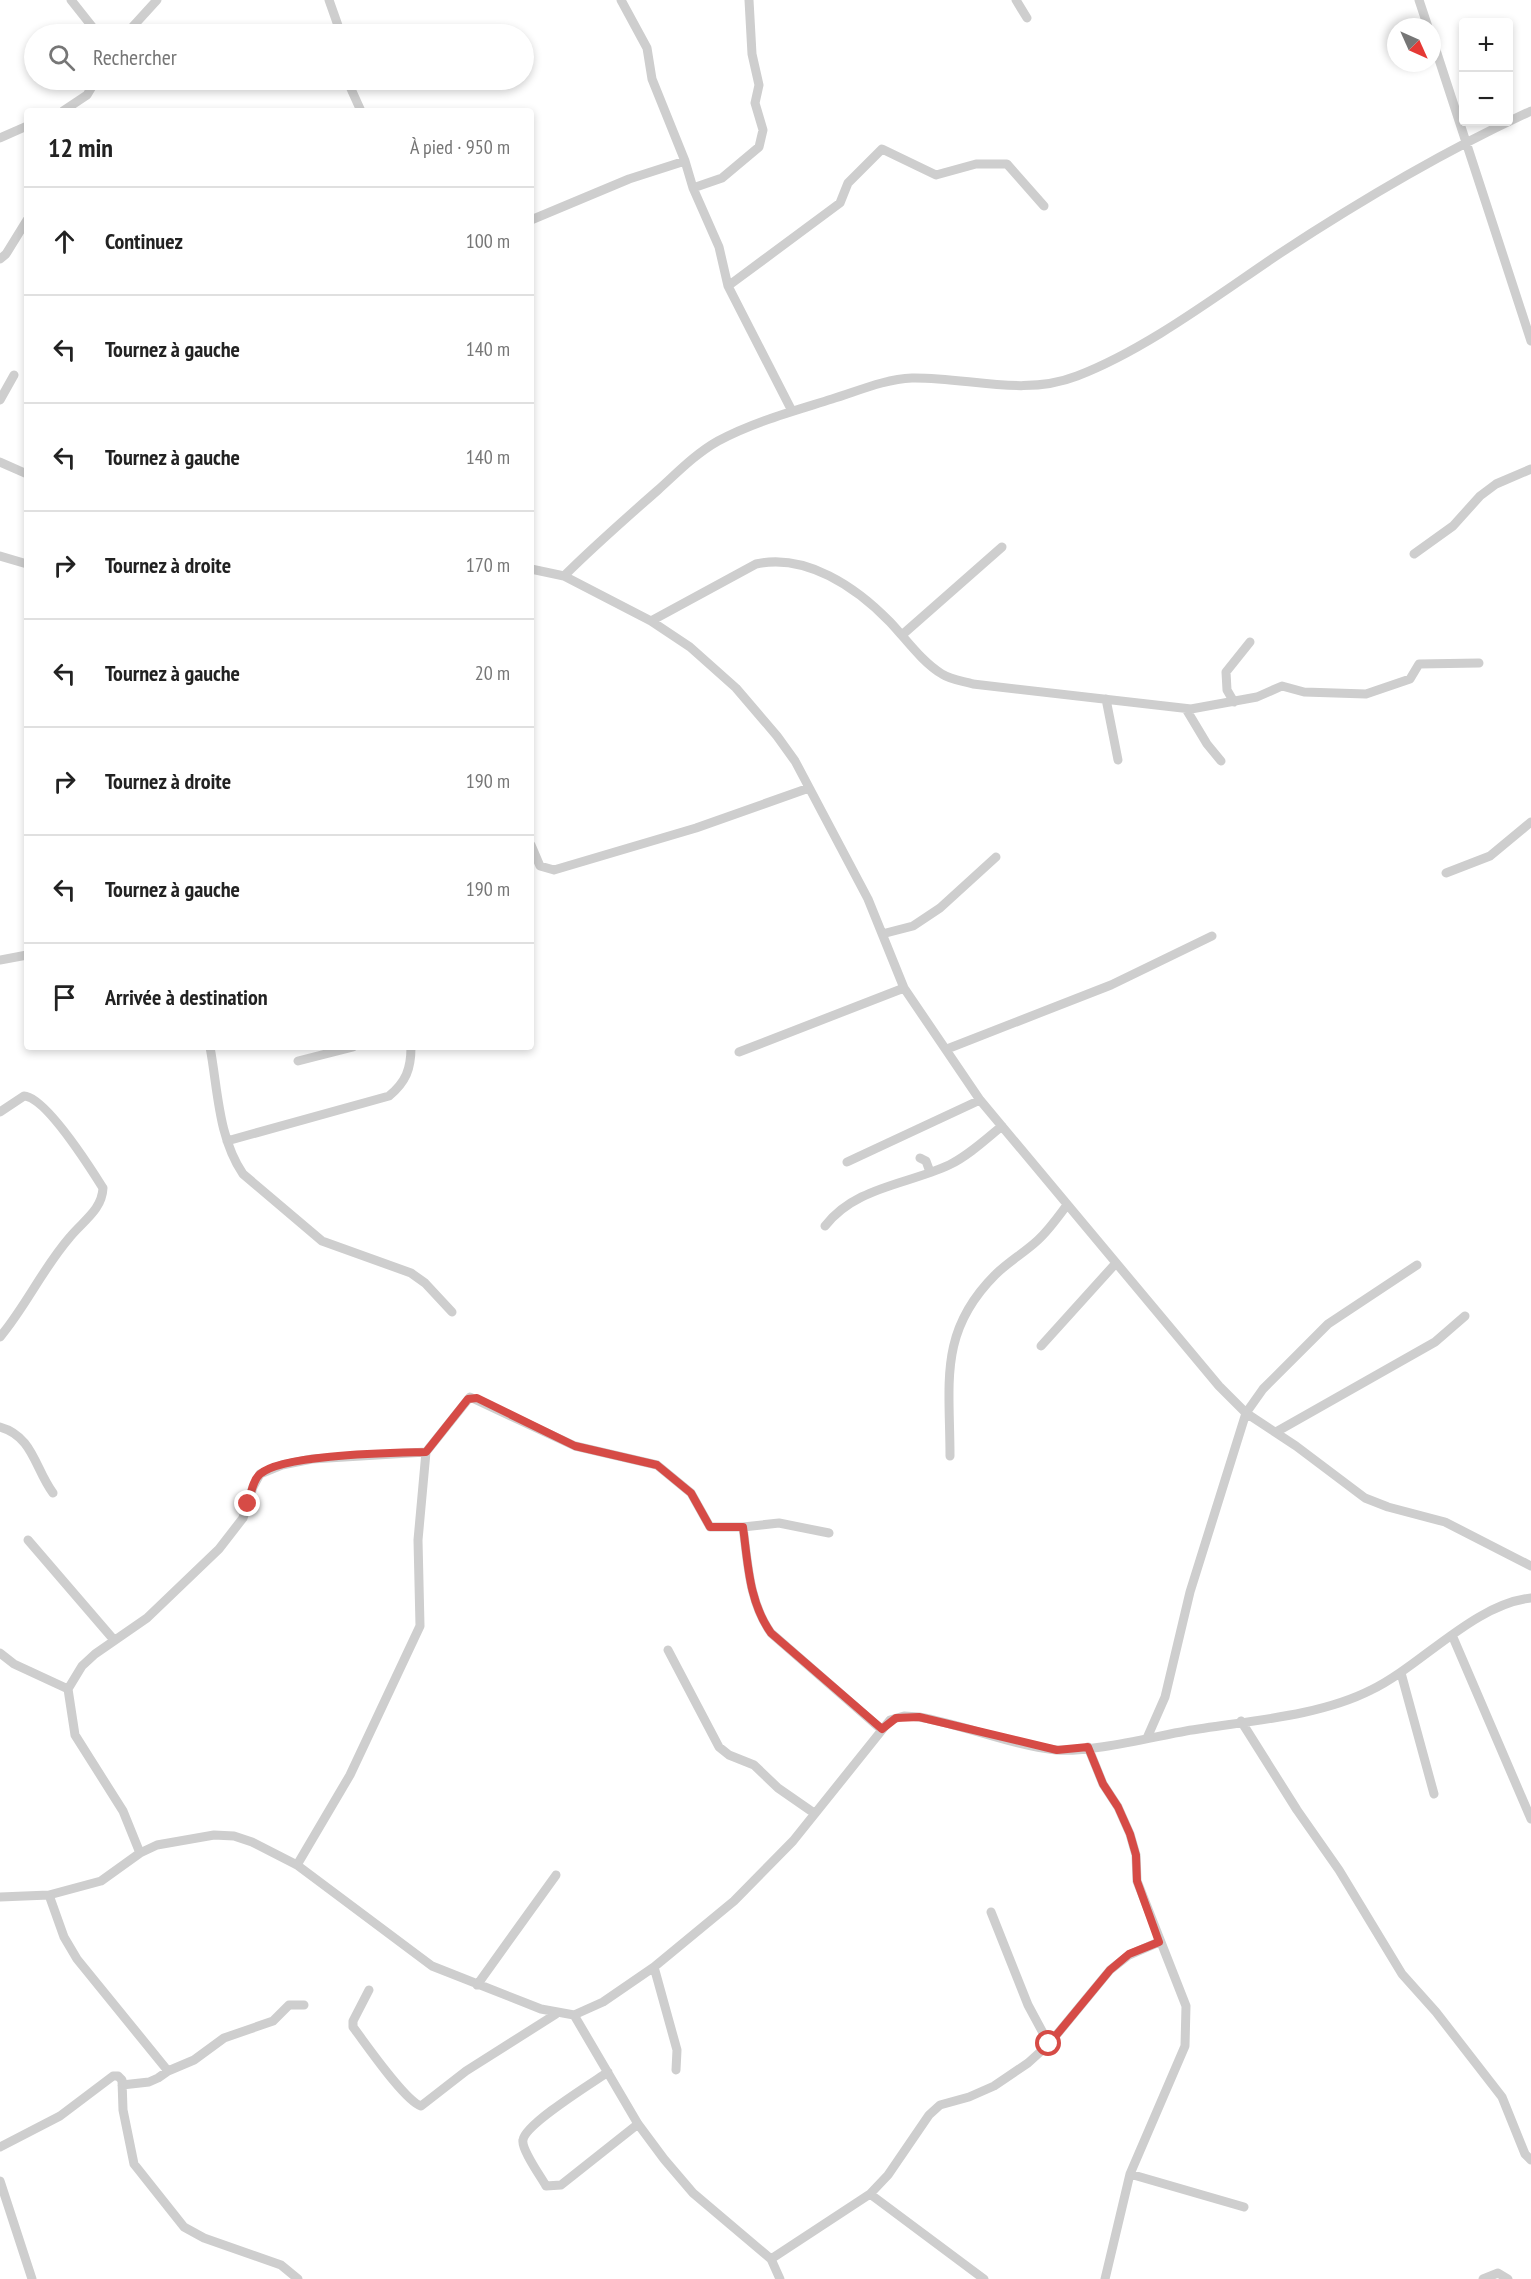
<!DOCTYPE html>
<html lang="fr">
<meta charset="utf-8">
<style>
:root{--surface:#fff;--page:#f2f2f2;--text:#222;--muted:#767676;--line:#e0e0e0}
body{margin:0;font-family:"PT Sans Narrow",sans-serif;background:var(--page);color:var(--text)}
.controls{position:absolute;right:18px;top:18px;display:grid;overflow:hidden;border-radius:6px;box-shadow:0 3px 9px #0003}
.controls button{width:54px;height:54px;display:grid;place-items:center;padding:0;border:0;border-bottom:2px solid var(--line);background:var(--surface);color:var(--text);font:30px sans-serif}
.compass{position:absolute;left:1387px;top:18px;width:54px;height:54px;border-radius:50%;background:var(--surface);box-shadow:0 3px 9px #0003;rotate:135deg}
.stop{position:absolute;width:18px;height:18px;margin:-14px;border:4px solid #d64b46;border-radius:50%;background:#fff}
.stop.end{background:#d64b46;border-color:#fff;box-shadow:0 2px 6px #0008}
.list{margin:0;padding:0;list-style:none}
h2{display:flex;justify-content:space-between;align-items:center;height:78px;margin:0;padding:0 24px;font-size:26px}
h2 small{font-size:20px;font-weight:400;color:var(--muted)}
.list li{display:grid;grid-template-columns:39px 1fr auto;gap:18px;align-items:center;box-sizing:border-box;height:108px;padding:0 24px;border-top:2px solid var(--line)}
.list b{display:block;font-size:22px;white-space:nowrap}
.list em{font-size:20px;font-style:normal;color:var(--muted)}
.icon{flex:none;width:33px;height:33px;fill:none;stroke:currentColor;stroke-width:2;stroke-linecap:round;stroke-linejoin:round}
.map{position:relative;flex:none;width:1531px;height:2279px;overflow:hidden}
.search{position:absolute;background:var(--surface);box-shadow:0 3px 9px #0003;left:24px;top:24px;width:510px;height:66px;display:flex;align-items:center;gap:15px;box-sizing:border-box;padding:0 21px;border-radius:33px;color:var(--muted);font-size:22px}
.panel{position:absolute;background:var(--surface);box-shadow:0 3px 9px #0003;left:24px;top:108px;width:510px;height:942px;border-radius:6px}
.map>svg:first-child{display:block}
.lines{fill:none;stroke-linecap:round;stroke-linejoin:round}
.street{stroke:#cecece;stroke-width:9}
.route{stroke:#d64b46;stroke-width:8}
</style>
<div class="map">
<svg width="1531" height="2279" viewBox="0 0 1531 2279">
<rect width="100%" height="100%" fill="#fff"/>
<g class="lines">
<path class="street" d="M71,0L98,34
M329,0L341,34
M621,0L647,48L652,79L685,161L693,188L719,247L728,286L792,411
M1016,0L1027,18
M1419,0L1428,27
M126,34L157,0
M1432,38L1531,341
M347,80L361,111
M63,111L87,95L96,80
M0,138L27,126
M693,188L722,178L759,147L763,130L755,103L759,85L752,54L749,0
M531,220L629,179L685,161
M0,259L6,254L27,220
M728,286L840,203L848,183L882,149L936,175L976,164H1007L1044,206
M0,400L14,375
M0,462L27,474
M1414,554L1453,526L1480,496L1496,484L1531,469
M0,556L27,564
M531,569L564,576L651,621L690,647L736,688L777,736L795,761L868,899L904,988L980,1100L1219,1386L1246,1413L1296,1446L1365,1498L1388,1507L1445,1522L1531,1566
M564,576C594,546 626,518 658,490C677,473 695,454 718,441C753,422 794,411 832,399C858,391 885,379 912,378C968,377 1023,397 1077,376C1145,350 1215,297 1276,256C1358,202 1442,152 1531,111
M651,621L756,564C806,553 856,587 890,622C906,639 922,662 942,674C951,680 963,681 973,684L1191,709L1257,697L1282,686L1304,692L1366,694L1410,679L1419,664L1479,663
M902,635L1002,547
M1106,699L1118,760
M1234,702L1227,690L1226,672L1250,642
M1186,709L1207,744L1221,761
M531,845L540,866L554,870L696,828L809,788
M1446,873L1490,856L1531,822
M882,934L913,926L940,908L996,857
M0,960L27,955
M210,1047C218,1090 218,1137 243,1174L322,1241L411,1273L425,1283L452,1312
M947,1049L1111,985L1212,936
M739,1052L904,988
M298,1061L353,1047
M0,1112L24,1096C46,1097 91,1169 103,1188C102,1210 83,1221 70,1237C43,1268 26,1306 0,1337
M227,1141L389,1096C406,1082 411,1069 411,1047
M920,1158L926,1161L930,1172
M847,1162L980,1100
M825,1226C855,1187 906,1185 949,1165C968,1156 986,1139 1002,1126
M1041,1346L1116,1263
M0,1427C33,1436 35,1469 53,1493
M1276,1432L1435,1342L1465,1316
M950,1456C950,1383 938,1332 995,1275C1008,1262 1024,1253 1038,1240C1049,1230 1058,1217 1067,1205
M743,1527C748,1564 749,1602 771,1633L881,1729
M28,1540L114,1640
M1452,1635L1531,1819
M668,1650L719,1747L729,1755L754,1765L778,1788L814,1813
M0,1653L14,1664L68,1689
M1401,1673L1434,1794
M1241,1721L1297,1810L1339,1870L1402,1974L1436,2012L1502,2097L1525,2154L1531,2160
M1147,1738L1165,1697L1190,1592L1246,1413L1263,1389L1328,1324L1417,1265
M1088,1747L1103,1784L1118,1807L1130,1834L1136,1855L1137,1881L1186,2006L1185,2046L1130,2174L1105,2279
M140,1853L123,1811L75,1735L68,1689L82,1666L95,1654L147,1618L219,1549L243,1518L253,1487L260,1474L282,1465L312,1459L426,1452
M297,1865L350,1775L420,1626L418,1540L426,1452L470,1397L575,1446L657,1465L691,1493L710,1527H743L779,1523L829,1533
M49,1895L64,1937L77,1959L168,2071
M0,1897L49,1895L101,1881L140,1853L157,1845L214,1835L234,1836L252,1842L297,1865L432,1966L541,2009L574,2015L603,2002L654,1967L734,1901L793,1841L890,1720L904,1716L919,1717C965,1725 1010,1745 1056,1750C1088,1753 1152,1737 1186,1731C1245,1721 1318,1717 1371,1690C1421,1666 1474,1604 1531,1598
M991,1912L1028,2005L1049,2044
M654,1967L677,2050L676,2070
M477,1985L556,1875
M369,1990L353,2021V2027C366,2044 404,2100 421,2106L466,2071L556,2014
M574,2015L638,2124L664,2159L693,2193L771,2259L780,2279
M608,2072C592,2083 525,2124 523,2140C521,2149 541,2177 546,2186L561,2185L638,2124
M122,2085L149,2082L158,2078L168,2071L194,2060L224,2038L273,2021L289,2005H304
M0,2147L60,2116L113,2076H118L122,2080L123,2110L134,2164L184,2227L204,2238L281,2265L298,2279
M1130,2174L1244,2207
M0,2181L32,2279
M870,2194L984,2279
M771,2259L870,2194L888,2175L929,2115L940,2105L969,2097L994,2086L1028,2063L1049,2044L1110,1970L1129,1955L1159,1942
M1483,2279L1498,2273L1508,2279"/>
</g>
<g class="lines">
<path class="route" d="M248,1504C251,1495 252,1481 260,1474C282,1454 393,1453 426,1452L468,1399L477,1398L575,1446L657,1465L691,1493L710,1527H743C748,1564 749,1602 771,1633L882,1729L896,1718L919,1717L1057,1750L1088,1747L1103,1784L1118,1807L1130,1834L1136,1855L1137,1881L1159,1942L1129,1954L1110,1970L1049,2044"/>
</g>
</svg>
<div class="controls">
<button>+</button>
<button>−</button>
</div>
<svg class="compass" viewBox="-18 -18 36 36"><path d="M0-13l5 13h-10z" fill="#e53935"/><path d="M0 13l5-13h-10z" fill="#767676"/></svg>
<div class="stop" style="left:1049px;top:2044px"></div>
<div class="stop end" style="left:248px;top:1504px"></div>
<div class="search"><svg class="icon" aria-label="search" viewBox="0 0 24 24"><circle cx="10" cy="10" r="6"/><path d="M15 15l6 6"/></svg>Rechercher</div>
<section class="panel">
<h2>12 min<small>À pied · 950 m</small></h2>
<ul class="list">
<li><svg class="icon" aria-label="ahead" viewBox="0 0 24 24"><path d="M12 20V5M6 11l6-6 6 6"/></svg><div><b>Continuez</b></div><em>100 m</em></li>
<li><svg class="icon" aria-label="left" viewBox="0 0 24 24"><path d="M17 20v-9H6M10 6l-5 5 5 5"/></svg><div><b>Tournez à gauche</b></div><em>140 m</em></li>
<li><svg class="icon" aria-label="left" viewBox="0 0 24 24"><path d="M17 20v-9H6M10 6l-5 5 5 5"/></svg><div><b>Tournez à gauche</b></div><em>140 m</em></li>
<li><svg class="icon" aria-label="right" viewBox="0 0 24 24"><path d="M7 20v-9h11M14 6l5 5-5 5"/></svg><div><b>Tournez à droite</b></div><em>170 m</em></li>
<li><svg class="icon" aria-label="left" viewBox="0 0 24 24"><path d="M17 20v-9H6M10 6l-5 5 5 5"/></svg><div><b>Tournez à gauche</b></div><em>20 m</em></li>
<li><svg class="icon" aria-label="right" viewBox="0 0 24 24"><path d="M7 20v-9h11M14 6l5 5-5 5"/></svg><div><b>Tournez à droite</b></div><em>190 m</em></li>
<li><svg class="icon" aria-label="left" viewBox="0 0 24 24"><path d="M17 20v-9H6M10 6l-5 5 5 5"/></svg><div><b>Tournez à gauche</b></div><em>190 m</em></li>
<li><svg class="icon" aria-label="arrive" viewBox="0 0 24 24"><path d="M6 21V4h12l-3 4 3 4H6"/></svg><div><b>Arrivée à destination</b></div></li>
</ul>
</section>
</div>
